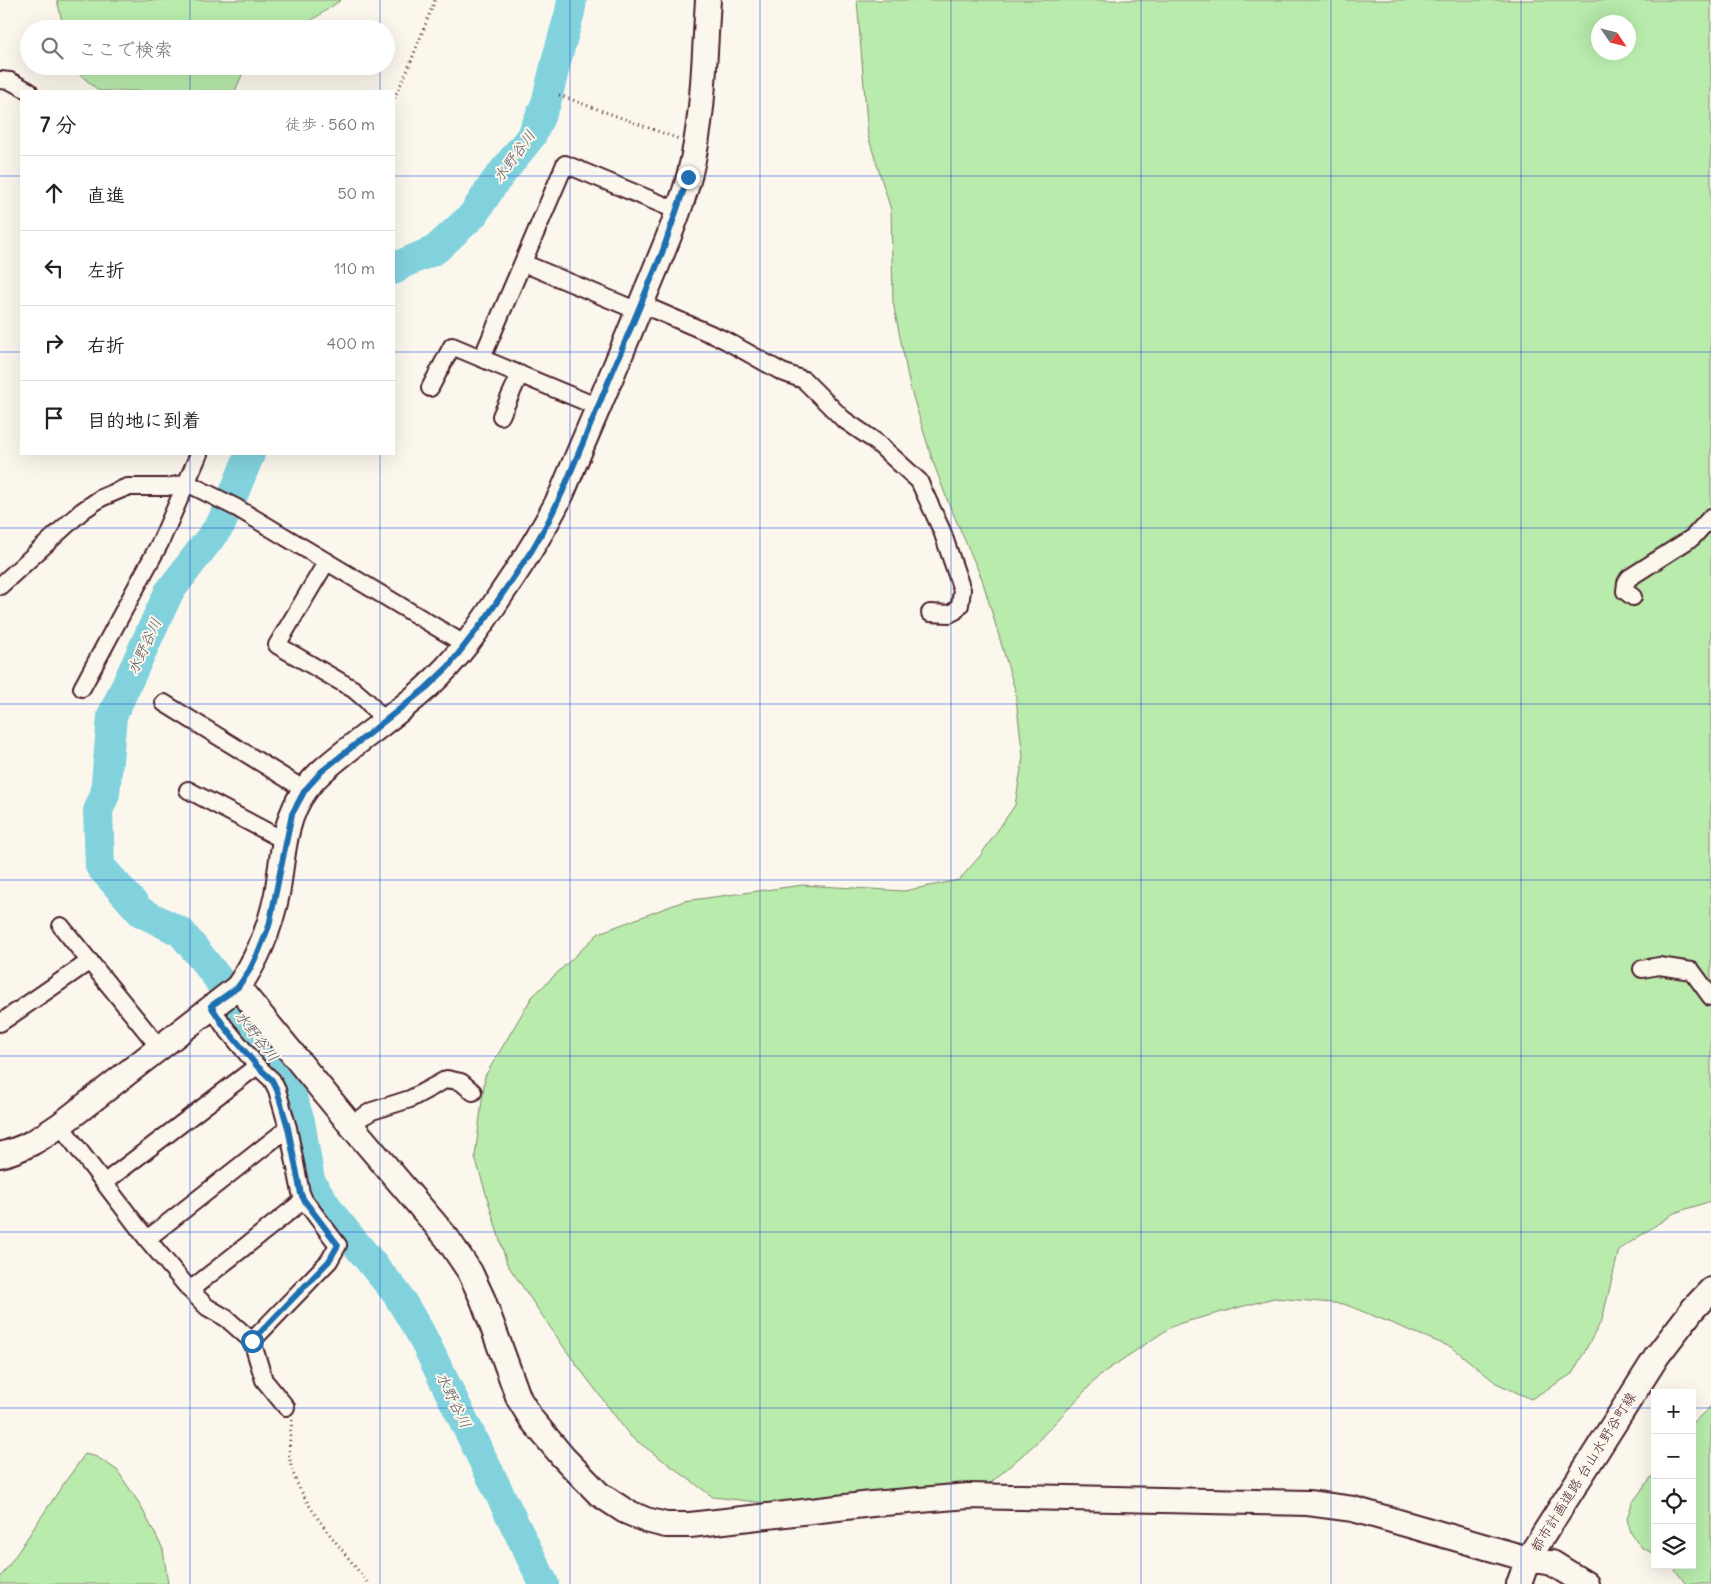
<!DOCTYPE html>
<html lang="ja">
<meta charset="utf-8">
<style>
:root{--surface:#fff;--page:#f6f6f6;--text:#222;--muted:#767676;--line:#e0e0e0}
body{margin:0;font-family:Delius,"Klee One",sans-serif;background:var(--page);color:var(--text)}
.controls{position:absolute;right:15px;bottom:15px;display:grid;overflow:hidden;border-radius:0px;box-shadow:0 5px 20px #0002}
.controls button{width:45px;height:45px;display:grid;place-items:center;padding:0;border:0;border-bottom:1px solid var(--line);background:var(--surface);color:var(--text);font:25px sans-serif}
.compass{position:absolute;left:1591px;top:15px;width:45px;height:45px;border-radius:50%;background:var(--surface);box-shadow:0 5px 20px #0002;rotate:125deg}
.stop{position:absolute;width:15px;height:15px;margin:-11px;border:4px solid #1f6fb2;border-radius:50%;background:#fff}
.stop.end{background:#1f6fb2;border-color:#fff;box-shadow:0 1px 5px #0008}
.list{margin:0;padding:0;list-style:none}
h2{display:flex;justify-content:space-between;align-items:center;height:65px;margin:0;padding:0 20px;font-size:21px}
h2 small{font-size:16px;font-weight:400;color:var(--muted)}
.list li{display:grid;grid-template-columns:32px 1fr auto;gap:15px;align-items:center;box-sizing:border-box;height:75px;padding:0 20px;border-top:1px solid var(--line)}
.list b{display:block;font-size:19px;white-space:nowrap}
.list em{font-size:16px;font-style:normal;color:var(--muted)}
.icon{flex:none;width:28px;height:28px;fill:none;stroke:currentColor;stroke-width:2;stroke-linecap:round;stroke-linejoin:round}
.map{position:relative;flex:none;width:1711px;height:1584px;overflow:hidden}
.search{position:absolute;background:var(--surface);box-shadow:0 5px 20px #0002;left:20px;top:20px;width:375px;height:55px;display:flex;align-items:center;gap:12px;box-sizing:border-box;padding:0 18px;border-radius:28px;color:var(--muted);font-size:19px}
.panel{position:absolute;background:var(--surface);box-shadow:0 5px 20px #0002;left:20px;top:90px;width:375px;height:365px;border-radius:0px}
.map>svg:first-child{display:block}
.green{fill:#b8ebac;stroke:#81856c;fill-rule:evenodd}
.lines{fill:none;stroke-linecap:round;stroke-linejoin:round}
.river{stroke:#82d2de;stroke-width:30}
.street-casing{stroke:#4a1f2b;stroke-width:20}
.secondary-casing{stroke:#4a1f2b;stroke-width:28}
.path{stroke:#4a1f2b;stroke-width:3;stroke-dasharray:1 4;stroke-linecap:butt}
.street{stroke:#fbf7ec;stroke-width:16}
.secondary{stroke:#fbf7ec;stroke-width:24}
.route{stroke:#1f6fb2;stroke-width:6}
.grid{fill:none;stroke:#1d4ed8;stroke-width:1;stroke-opacity:0.55}
.labels{text-anchor:middle;dominant-baseline:central;stroke-width:4;stroke-linejoin:round;paint-order:stroke}
.street-label{font-size:14px;fill:#4a1f2b;stroke:#fbf7ec}
.water-label{font-size:15px;font-style:italic;fill:#5b5561;stroke:#fbf7ec}
</style>
<div class="map">
<svg width="1711" height="1584" viewBox="0 0 1711 1584">
<rect width="100%" height="100%" fill="#fbf7ec"/>
<filter id="ink" filterUnits="userSpaceOnUse"><feTurbulence type="fractalNoise" baseFrequency=".02" numOctaves="2"/><feDisplacementMap in="SourceGraphic" scale="10" xChannelSelector="R" yChannelSelector="G"/><feConvolveMatrix kernelMatrix="1 2 1 2 8 2 1 2 1" color-interpolation-filters="sRGB"/></filter>
<g filter="url(#ink)">
<path class="green" d="M57,0H341L299,29H64Z
M857,0H1711V1201L1674,1213L1619,1250L1602,1320L1572,1374L1531,1399L1496,1383L1453,1348L1344,1304L1274,1298L1174,1325L1101,1374L1035,1444L979,1493L809,1508L713,1497L630,1436L565,1349L507,1264L475,1157L485,1076L532,997L599,933L684,901L803,885L904,891L959,880L980,856L1015,805L1023,757L1015,690L982,579L948,502L932,459L910,387L893,302L891,210L868,136ZM1598,22H1628V52H1598Z
M74,66H246L235,91H99L76,71Z
M1711,1406V1584H1686L1671,1565H1692V1424Z
M85,1454L97,1457L117,1470L139,1503L163,1549L168,1584H0V1578C29,1537 55,1494 85,1454Z
M1655,1472V1554L1642,1548L1631,1533L1627,1519L1632,1503Z"/>
<g class="lines">
<path class="river" d="M394,270L402,264L435,250L473,215L494,183L532,135L546,103L557,58L570,12L572,0
M250,454L221,524L169,592L112,716L105,794L98,811L100,866L141,912L181,932L217,977L240,1017L283,1071L300,1121L310,1181L333,1216L397,1294L421,1334L544,1584"/>
<g class="street-casing">
<path id="street" d="M0,80L10,81L29,91
M523,263L638,311
M641,304L725,340L782,372L804,380L843,419L875,441L919,481L942,531L962,590L960,605L955,611L949,614L930,613
M482,358L565,164L678,211
M430,388L452,346L598,407
M501,416L520,374
M327,561L277,645L353,689L367,701L384,721
M0,586L82,511L101,498L127,487H167L187,483L237,508L466,645
M1633,597L1625,591L1626,583L1629,578L1693,537L1711,517
M82,688L160,543L199,454
M164,703L305,790
M188,790L285,841
M61,926L159,1047
M1642,969L1659,966L1692,971L1711,997
M211,1006L224,1026L257,1066L272,1080L277,1090L288,1128L301,1193L304,1200L338,1245L329,1261L252,1341
M0,1023L90,961
M350,1124L372,1111L410,1099L447,1079L461,1082L473,1092
M60,1125L147,1239L190,1290L207,1307L226,1318L252,1341L264,1380L286,1407
M105,1182L257,1066
M147,1239L288,1128
M190,1290L304,1200"/>
</g>
<g class="secondary-casing">
<path id="secondary" d="M238,987L350,1124L447,1238L470,1272L483,1300L519,1399L532,1420L563,1457L599,1494L625,1511L646,1520L666,1525H690L872,1504L968,1496L1308,1503L1353,1509L1528,1559L1552,1563L1586,1584
M0,1155C26,1148 38,1140 60,1125L238,987C258,959 270,928 277,894C283,859 283,819 306,789C316,775 330,764 344,753C371,731 401,711 427,687C457,660 480,627 502,593C524,561 545,528 562,493C588,430 616,367 641,304C658,262 677,221 689,177C704,119 704,59 708,0
M1519,1584L1528,1559L1657,1356L1693,1309L1711,1290"/>
</g>
<path class="path" d="M559,95L679,139
M394,98L408,69L435,0
M292,1420C290,1438 287,1456 293,1473C307,1512 344,1550 368,1584"/>
<use href="#street" class="street"/>
<use href="#secondary" class="secondary"/>
</g>
</g>
<g class="lines" filter="url(#ink)">
<path class="route" d="M252,1341L329,1261L338,1245L304,1200L301,1194L288,1128L277,1090L272,1080L257,1066L224,1026L211,1006L238,987L249,971L259,951L269,926L292,814L305,790L322,771L426,688L448,667L486,618L532,550L547,524L562,493L662,253L688,177"/>
</g>
<path class="grid" d="M190,0V29M380,0V29M570,0V1584M760,0V1584M951,0V1584M1141,0V1584M1331,0V1584M1521,0V1584M190,66V91M380,66V91M0,176H21M394,176H1711M0,352H21M394,352H1711M190,454V1584M380,454V1584M0,528H1711M0,704H1711M0,880H1711M0,1056H1711M0,1232H1711M0,1408H1655M1692,1408H1711"/>
<g class="labels">
<g class="street-label">
<text transform="translate(1583 1472) rotate(-58)">都市計画道路 台山水野谷町線</text>
</g>
<g class="water-label">
<text transform="translate(514 156) rotate(-54)">水野谷川</text>
<text transform="translate(144 646) rotate(-65)">水野谷川</text>
<text transform="translate(257 1036) rotate(52)">水野谷川</text>
<text transform="translate(454 1400) rotate(64)">水野谷川</text>
</g>
</g>
</svg>
<div class="controls">
<button>+</button>
<button>−</button>
<button><svg class="icon" aria-label="locate" viewBox="0 0 24 24"><circle cx="12" cy="12" r="6"/><path d="M12 2v4M12 18v4M2 12h4M18 12h4"/></svg></button>
<button><svg class="icon" aria-label="layers" viewBox="0 0 24 24"><path d="M12 4l9 5-9 5-9-5zM3 14l9 5 9-5"/></svg></button>
</div>
<svg class="compass" viewBox="-18 -18 36 36"><path d="M0-13l5 13h-10z" fill="#e53935"/><path d="M0 13l5-13h-10z" fill="#767676"/></svg>
<div class="stop" style="left:252px;top:1341px"></div>
<div class="stop end" style="left:688px;top:177px"></div>
<div class="search"><svg class="icon" aria-label="search" viewBox="0 0 24 24"><circle cx="10" cy="10" r="6"/><path d="M15 15l6 6"/></svg>ここで検索</div>
<section class="panel">
<h2>7 分<small>徒歩 · 560 m</small></h2>
<ul class="list">
<li><svg class="icon" aria-label="ahead" viewBox="0 0 24 24"><path d="M12 20V5M6 11l6-6 6 6"/></svg><div><b>直進</b></div><em>50 m</em></li>
<li><svg class="icon" aria-label="left" viewBox="0 0 24 24"><path d="M17 20v-9H6M10 6l-5 5 5 5"/></svg><div><b>左折</b></div><em>110 m</em></li>
<li><svg class="icon" aria-label="right" viewBox="0 0 24 24"><path d="M7 20v-9h11M14 6l5 5-5 5"/></svg><div><b>右折</b></div><em>400 m</em></li>
<li><svg class="icon" aria-label="arrive" viewBox="0 0 24 24"><path d="M6 21V4h12l-3 4 3 4H6"/></svg><div><b>目的地に到着</b></div></li>
</ul>
</section>
</div>
